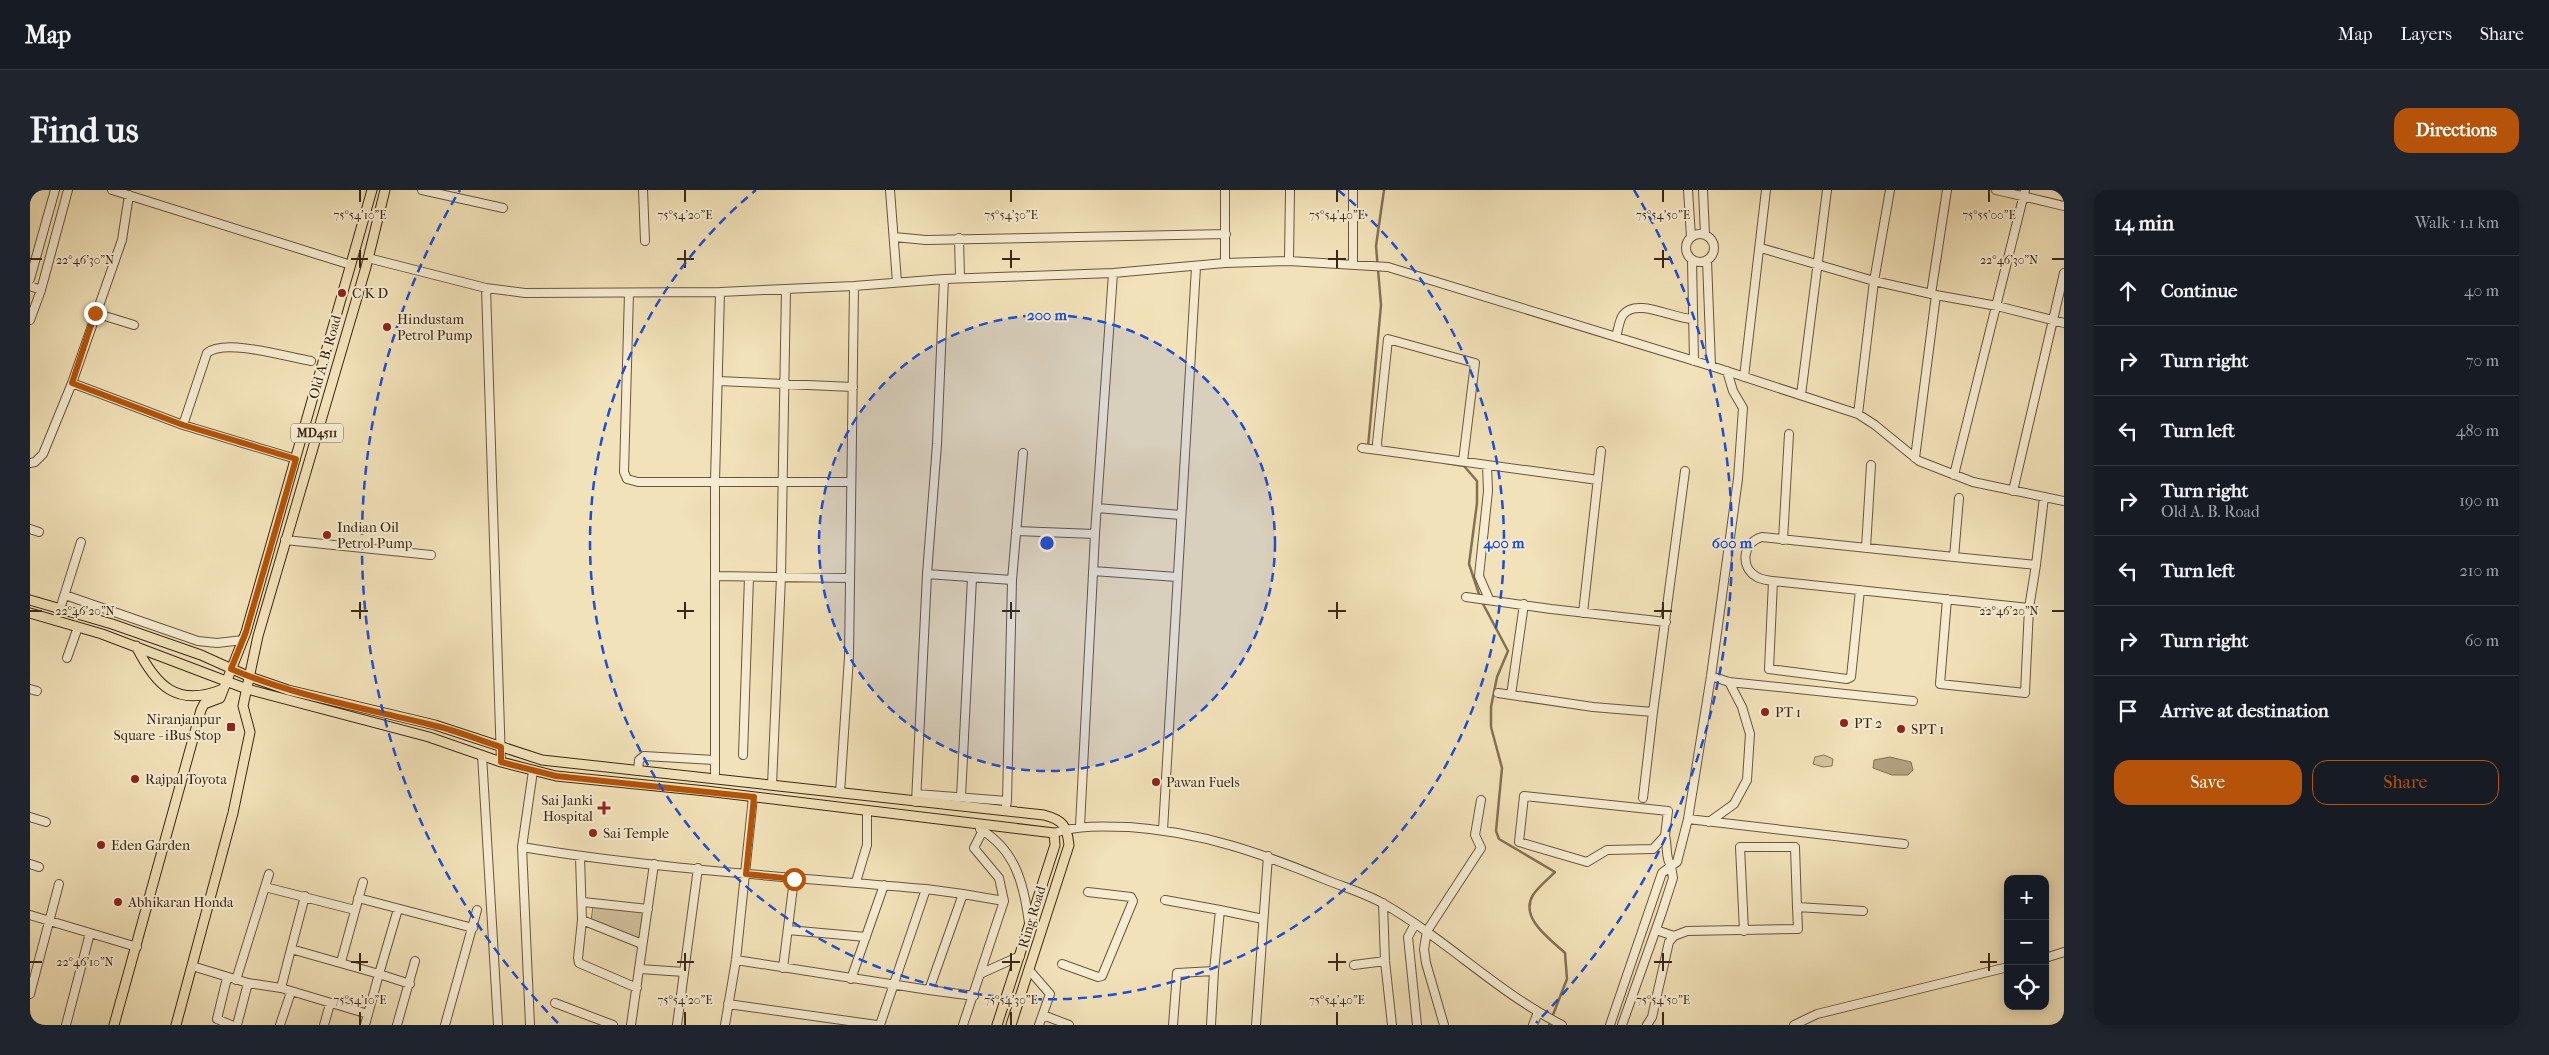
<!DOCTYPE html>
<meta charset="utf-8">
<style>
:root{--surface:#171b24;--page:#20242c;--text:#f1f3f6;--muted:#9ea1a6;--line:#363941;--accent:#b45309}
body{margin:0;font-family:"IM FELL French Canon",serif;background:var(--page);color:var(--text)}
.controls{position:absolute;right:15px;bottom:15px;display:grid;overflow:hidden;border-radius:10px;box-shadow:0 2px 12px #0003}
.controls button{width:45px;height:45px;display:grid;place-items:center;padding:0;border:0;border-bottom:1px solid var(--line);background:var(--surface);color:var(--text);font:25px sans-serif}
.stop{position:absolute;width:15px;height:15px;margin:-11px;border:4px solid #b45309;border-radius:50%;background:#fff}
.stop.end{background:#b45309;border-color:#fff;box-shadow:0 1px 5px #0008}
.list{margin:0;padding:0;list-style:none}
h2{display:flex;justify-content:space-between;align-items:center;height:65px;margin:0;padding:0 20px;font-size:21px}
h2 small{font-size:16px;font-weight:400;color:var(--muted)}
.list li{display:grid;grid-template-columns:32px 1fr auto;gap:15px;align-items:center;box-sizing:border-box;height:70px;padding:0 20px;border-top:1px solid var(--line)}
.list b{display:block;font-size:19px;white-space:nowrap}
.list p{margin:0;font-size:16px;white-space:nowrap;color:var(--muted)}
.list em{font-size:16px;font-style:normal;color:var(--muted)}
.actions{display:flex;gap:10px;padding:15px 20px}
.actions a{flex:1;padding:11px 0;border:1px solid var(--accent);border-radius:15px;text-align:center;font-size:18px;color:var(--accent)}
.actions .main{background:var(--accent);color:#fff}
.icon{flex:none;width:28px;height:28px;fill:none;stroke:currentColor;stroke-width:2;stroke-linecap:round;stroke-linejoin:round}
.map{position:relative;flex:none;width:2034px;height:835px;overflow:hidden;border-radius:15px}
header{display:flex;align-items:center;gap:30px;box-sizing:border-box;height:70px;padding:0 25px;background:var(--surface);border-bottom:1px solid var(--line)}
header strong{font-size:24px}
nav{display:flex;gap:28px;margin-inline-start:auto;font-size:18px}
.intro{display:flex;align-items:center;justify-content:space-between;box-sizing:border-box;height:120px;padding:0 30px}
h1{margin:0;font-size:35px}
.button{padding:12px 22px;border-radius:15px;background:var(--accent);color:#fff;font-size:18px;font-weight:700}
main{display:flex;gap:30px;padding:0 30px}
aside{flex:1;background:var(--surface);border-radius:15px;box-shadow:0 2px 12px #0003}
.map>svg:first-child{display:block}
.green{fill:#d3c29d;stroke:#867458}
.water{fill:#b3a280;stroke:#837154}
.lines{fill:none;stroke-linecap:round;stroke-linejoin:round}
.stream{stroke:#837154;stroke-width:2.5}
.minor-casing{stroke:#68563c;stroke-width:10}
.major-casing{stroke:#3a2712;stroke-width:11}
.minor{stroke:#f7ecd2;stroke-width:8}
.major{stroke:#f2e2b9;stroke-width:9}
.route{stroke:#b45309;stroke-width:6}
.ticks{fill:none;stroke:#3a2712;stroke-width:2}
.ring{fill:none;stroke:#1d4ed8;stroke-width:2.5;stroke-dasharray:9 6}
.poi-dot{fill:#8f2418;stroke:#f7ecd2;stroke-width:2}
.labels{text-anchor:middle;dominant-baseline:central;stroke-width:4;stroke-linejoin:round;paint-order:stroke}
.shield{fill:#f7ecd2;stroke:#73624c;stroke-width:1}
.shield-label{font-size:12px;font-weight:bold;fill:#3a2712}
.poi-label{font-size:14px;fill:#3a2712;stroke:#f7ecd2;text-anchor:start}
.street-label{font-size:14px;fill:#3a2712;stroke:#f7ecd2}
.ticks-label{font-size:12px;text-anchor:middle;fill:#3a2712;stroke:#f7ecd2;stroke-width:4;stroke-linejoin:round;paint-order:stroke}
.centre{fill:#1d4ed8;stroke:#f7ecd2;stroke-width:2.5}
.ring-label{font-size:15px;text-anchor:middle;font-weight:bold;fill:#1d4ed8;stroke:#f7ecd2;stroke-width:4;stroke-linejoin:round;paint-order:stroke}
</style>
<header>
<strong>Map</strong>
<nav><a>Map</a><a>Layers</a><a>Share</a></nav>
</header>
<div class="intro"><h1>Find us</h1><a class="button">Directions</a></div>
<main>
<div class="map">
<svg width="2034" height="835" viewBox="0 0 2034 835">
<rect width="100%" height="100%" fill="#f2e2b9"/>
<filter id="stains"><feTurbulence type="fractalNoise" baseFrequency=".004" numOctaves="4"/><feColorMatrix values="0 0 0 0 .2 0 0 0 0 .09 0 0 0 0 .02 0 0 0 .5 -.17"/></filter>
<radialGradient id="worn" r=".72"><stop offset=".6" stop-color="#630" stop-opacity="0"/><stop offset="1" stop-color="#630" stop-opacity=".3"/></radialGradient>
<path class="green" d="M1794,565L1803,569L1802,576L1793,577L1783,574L1785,567Z
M563,716L616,723L611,751L561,731Z"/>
<path class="water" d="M1860,567L1881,572L1883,580L1878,585H1862L1843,578L1844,570Z"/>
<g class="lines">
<path class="stream" d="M1338,257L1351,115L1346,56L1354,0
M1416,273L1434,276L1447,291V313L1439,374L1450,407
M1452,412L1478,461L1467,487L1461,517V537L1472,578L1466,641L1469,649L1525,682C1518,689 1508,697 1503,705C1489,728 1520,749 1535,763L1537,789L1519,835"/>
<g class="minor-casing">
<path id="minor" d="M82,0L321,75
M392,0L473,18
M613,0L615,51
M860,0L867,92
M1658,0L1661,47
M1673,0L1675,45
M1966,0L2034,16
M1656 58a14 14 0 1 1 28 0a14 14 0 1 1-28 0Z
M864,47L896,50L1196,44
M929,48L930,88
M1731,58L1844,91L1906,105L1885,268
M338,68L456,98L495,103L690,102L824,96L914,89L1083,83L1195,73L1259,71L1358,77L1681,176L1828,224L1845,235L1889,271L1943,292L2034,311
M1662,70L1664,171
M1677,70L1681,176
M1259,71L1260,0
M1195,73V0
M1323,74V0
M0,89L25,0
M0,96L11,100
M456,98L471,572
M599,103L594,282L597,289L608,292H821
M1901,104L1917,0
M1906,105L1967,116L2034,133
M65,123L104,135
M0,130L11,100L38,0
M1586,147C1588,141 1589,130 1593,125C1606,107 1644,129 1663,129
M1714,187L1736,0
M688,191L823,197
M42,193L153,235L266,269
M1771,205L1797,0
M1828,224L1844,91L1860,0
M153,235L177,163C195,148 257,167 281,171
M1332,258L1348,260
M1433,271L1445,173L1358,149L1347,253L1348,260L1568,290
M0,273L5,272L13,264L42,193L92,50L99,5
M1457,275L1458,301L1449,386L1459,409
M1924,285L1995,0
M1983,301L2034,83
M1929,308L1924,367L1732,347C1713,352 1709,377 1727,387C1732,390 1738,390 1743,391L1999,418
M1067,318L1151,325
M0,339L9,342
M986,341L1065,344
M255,350L401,365
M1753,350L1759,244
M1836,358L1841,275
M2006,375L2014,307
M1063,381L1147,387
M897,384L982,390L977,611L975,621
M685,386L820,388
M982,390L993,263
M1743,391L1739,479L1817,489L1821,487L1830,400
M35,405L168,451L187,453L213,450
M1436,407L1521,419L1636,432
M1917,409L1910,494L1995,503L1999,418L2006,375L1924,367
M30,419L51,352
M1553,423L1571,261
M37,468L48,437
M1681,486L1699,492L1883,511
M0,499L7,501
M1468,503L1563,517L1623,522L1613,608
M1481,505L1494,414
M1623,522L1655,281
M452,565L468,835
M713,565L719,387
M608,581L609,570L614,566L684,570
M685,589V291L690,102
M742,595L751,387L756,99
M810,603L819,467L824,96
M887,604L977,611
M931,607L942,388
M886,612L897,384L907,254L914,89
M0,627L16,632
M1658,629L1874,654
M1679,632L1704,614L1717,590L1720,544L1712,517L1699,492
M1050,636L1065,344L1083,83
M950,639C986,660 994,695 999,733
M1133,640L1166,77
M1024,643C1049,635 1073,636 1099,637C1172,642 1231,663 1299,691C1317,698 1337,704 1354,714C1417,750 1467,802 1532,835
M1635,646L1638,621L1494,606L1489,652L1557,672L1577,660L1623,659L1635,646C1638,656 1635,668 1641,676L1647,672L1658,629L1681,486L1708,289L1713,218L1703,201L1697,181
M492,657C625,679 761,687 896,699L850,835
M550,667L552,730L612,754
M0,674L9,677
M826,692L837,655V621
M235,697L325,720
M896,699L933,704
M328,708L443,738
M1135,710L1190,720
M553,712L618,719
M1353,713L1355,771L1362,835
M0,725L107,757
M552,730L548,768L549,773L607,798
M1385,734L1378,747L1387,835
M758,740L836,747
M1626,740L1644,746
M1714,741L1710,657H1765L1767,717L1833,721
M261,759L275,706
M2015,768L2034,762
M706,770L899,800L933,704L974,711
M311,772L333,692
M1032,774L1068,787L1072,786L1103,711L1101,707L1058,702
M1324,775L1355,771
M162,776L218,793L251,798L338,824
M753,778L764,689
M610,779L654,782
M1000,781L1020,804L1009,835
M952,783L990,766
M197,788L187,829L201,835
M821,789L854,695
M206,790L239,684
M251,798L261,759L349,784L368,719
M899,800L944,806
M0,804L29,694
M525,813L583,835
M698,814L847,835
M1013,825L1039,835
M36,835L60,743
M207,835L218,793
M250,835L261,802
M294,835L300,814
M335,835L349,784L380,794
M367,835L385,771
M415,835L447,720
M500,835L492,657L503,581
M601,835L624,674
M647,835L668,678
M695,835L706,770L723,607
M933,835L974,711L969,688L944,658L953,640
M1143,835L1147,783L1184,781L1190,720L1233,729
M1181,835L1184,781
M1226,835L1238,666
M1414,835L1396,773L1394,759L1397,741L1451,658L1445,645L1451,610
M1503,835L1508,822
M1580,835L1632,683L1641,676L1643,688L1631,725L1592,835
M1617,835L1622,827L1639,752L1644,746L1657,741L1768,739L1767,717
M1764,835L1787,824L1978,777"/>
</g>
<g class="major-casing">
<path id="major" d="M0,410L82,434L171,465L220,487L258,500L405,535L512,570L1014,625C1033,630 1037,636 1039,655L981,835
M0,423L72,444L217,499L399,547L471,572L526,586L676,601L1024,643L1025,655L967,835
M106,456C126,496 147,518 193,499
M84,835L171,520L174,514L190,508L216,442L342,0
M146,835L203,623L220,542L213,516L228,446L336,77L355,0"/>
</g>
<use href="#minor" class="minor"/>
<use href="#major" class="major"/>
</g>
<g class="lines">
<path class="route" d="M65,123L42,193L153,235L266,269L216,442L201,479C265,506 334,518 402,535C426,540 448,550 471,557V572L526,586L724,607L716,684L764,689"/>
</g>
<path class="ticks" d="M330,0V12M655,0V12M981,0V12M1307,0V12M1633,0V12M1959,0V12M330,60V78M655,60V78M981,60V78M1307,60V78M1633,60V78M0,69H12M321,69H338M647,69H664M972,69H990M1298,69H1316M1624,69H1642M2022,69H2034M330,412V429M655,412V429M981,412V429M1307,412V429M1633,412V429M0,421H12M321,421H338M647,421H664M972,421H990M1298,421H1316M1624,421H1642M2022,421H2034M330,763V781M655,763V781M981,763V781M1307,763V781M1633,763V781M1959,763V781M0,772H12M321,772H338M647,772H664M972,772H990M1298,772H1316M1624,772H1642M1950,772H1967M330,822V835M655,822V835M981,822V835M1307,822V835M1633,822V835"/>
<circle cx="1017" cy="353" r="228" fill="#1d4ed8" fill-opacity=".12"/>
<g class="ring">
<circle cx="1017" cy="353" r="228"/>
<path d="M1308 0A457 457 0 1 1 726 0"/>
<path d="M528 833A685 685 0 0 1 430 0M1604 0A685 685 0 0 1 1506 833"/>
</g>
<g class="poi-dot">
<circle cx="312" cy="103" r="5"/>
<circle cx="357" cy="137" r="5"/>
<circle cx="297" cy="345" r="5"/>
<circle cx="1735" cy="522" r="5"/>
<circle cx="1814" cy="533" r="5"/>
<rect x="196" y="532" width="10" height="10" rx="2.5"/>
<circle cx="1871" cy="539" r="5"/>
<circle cx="105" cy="589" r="5"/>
<circle cx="1126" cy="592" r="5"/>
<path d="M571.5 610.5h5v5h5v5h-5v5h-5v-5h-5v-5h5z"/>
<circle cx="563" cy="643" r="5"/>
<circle cx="71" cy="655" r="5"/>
<circle cx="88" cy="712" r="5"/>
</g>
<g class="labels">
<rect class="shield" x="261" y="233.5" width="52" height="19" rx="4"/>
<g class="shield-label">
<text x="287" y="243">MD4511</text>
</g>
<g class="poi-label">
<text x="322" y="103">C K D</text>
<text x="367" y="129">Hindustam<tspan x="367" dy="16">Petrol Pump</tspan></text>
<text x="307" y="337">Indian Oil<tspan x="307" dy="16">Petrol Pump</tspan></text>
<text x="1745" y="522">PT 1</text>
<text x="191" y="529" text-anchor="end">Niranjanpur<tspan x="191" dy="16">Square - iBus Stop</tspan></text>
<text x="1824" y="533">PT 2</text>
<text x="1881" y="539">SPT 1</text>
<text x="115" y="589">Rajpal Toyota</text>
<text x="1136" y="592">Pawan Fuels</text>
<text x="563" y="610" text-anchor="end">Sai Janki<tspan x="563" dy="16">Hospital</tspan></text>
<text x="573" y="643">Sai Temple</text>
<text x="81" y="655">Eden Garden</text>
<text x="98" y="712">Abhikaran Honda</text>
</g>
<g class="street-label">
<text transform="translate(295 167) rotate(-74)">Old A. B. Road</text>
<text transform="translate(1002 727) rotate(-73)">Ring Road</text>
</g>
</g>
<g class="ticks-label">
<text x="330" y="29">75°54'10"E</text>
<text x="655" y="29">75°54'20"E</text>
<text x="981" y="29">75°54'30"E</text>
<text x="1307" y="29">75°54'40"E</text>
<text x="1633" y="29">75°54'50"E</text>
<text x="1959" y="29">75°55'00"E</text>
<text x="55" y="74">22°46'30"N</text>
<text x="1979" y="74">22°46'30"N</text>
<text x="55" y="425">22°46'20"N</text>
<text x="1979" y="425">22°46'20"N</text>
<text x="55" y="776">22°46'10"N</text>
<text x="330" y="814">75°54'10"E</text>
<text x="655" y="814">75°54'20"E</text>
<text x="981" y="814">75°54'30"E</text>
<text x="1307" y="814">75°54'40"E</text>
<text x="1633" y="814">75°54'50"E</text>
</g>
<circle cx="1017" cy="353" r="8" class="centre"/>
<g class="ring-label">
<text x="1017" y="130">200 m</text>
<text x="1474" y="358">400 m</text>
<text x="1702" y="358">600 m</text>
</g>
<rect width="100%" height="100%" filter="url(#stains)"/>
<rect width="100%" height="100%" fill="url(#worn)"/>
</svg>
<div class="controls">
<button>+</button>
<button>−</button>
<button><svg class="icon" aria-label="locate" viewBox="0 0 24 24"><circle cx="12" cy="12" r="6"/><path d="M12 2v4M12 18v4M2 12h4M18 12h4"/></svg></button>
</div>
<div class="stop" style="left:764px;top:689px"></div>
<div class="stop end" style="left:65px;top:123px"></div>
</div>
<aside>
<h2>14 min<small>Walk · 1.1 km</small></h2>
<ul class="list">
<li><svg class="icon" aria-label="ahead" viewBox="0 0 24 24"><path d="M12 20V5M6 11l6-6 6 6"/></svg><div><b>Continue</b></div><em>40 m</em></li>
<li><svg class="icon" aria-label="right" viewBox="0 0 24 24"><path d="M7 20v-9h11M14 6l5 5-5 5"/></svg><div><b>Turn right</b></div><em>70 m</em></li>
<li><svg class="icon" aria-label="left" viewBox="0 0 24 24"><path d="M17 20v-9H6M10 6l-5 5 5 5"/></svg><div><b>Turn left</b></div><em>480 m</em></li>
<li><svg class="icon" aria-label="right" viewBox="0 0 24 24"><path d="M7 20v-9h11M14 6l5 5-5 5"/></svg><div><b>Turn right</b><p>Old A. B. Road</p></div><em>190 m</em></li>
<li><svg class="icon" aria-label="left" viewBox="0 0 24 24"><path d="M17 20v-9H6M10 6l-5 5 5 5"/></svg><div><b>Turn left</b></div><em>210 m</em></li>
<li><svg class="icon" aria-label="right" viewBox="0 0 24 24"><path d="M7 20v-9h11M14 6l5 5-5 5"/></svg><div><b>Turn right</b></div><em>60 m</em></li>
<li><svg class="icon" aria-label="arrive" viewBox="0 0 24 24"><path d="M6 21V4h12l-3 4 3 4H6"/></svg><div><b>Arrive at destination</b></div></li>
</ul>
<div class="actions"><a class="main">Save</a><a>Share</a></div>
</aside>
</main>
